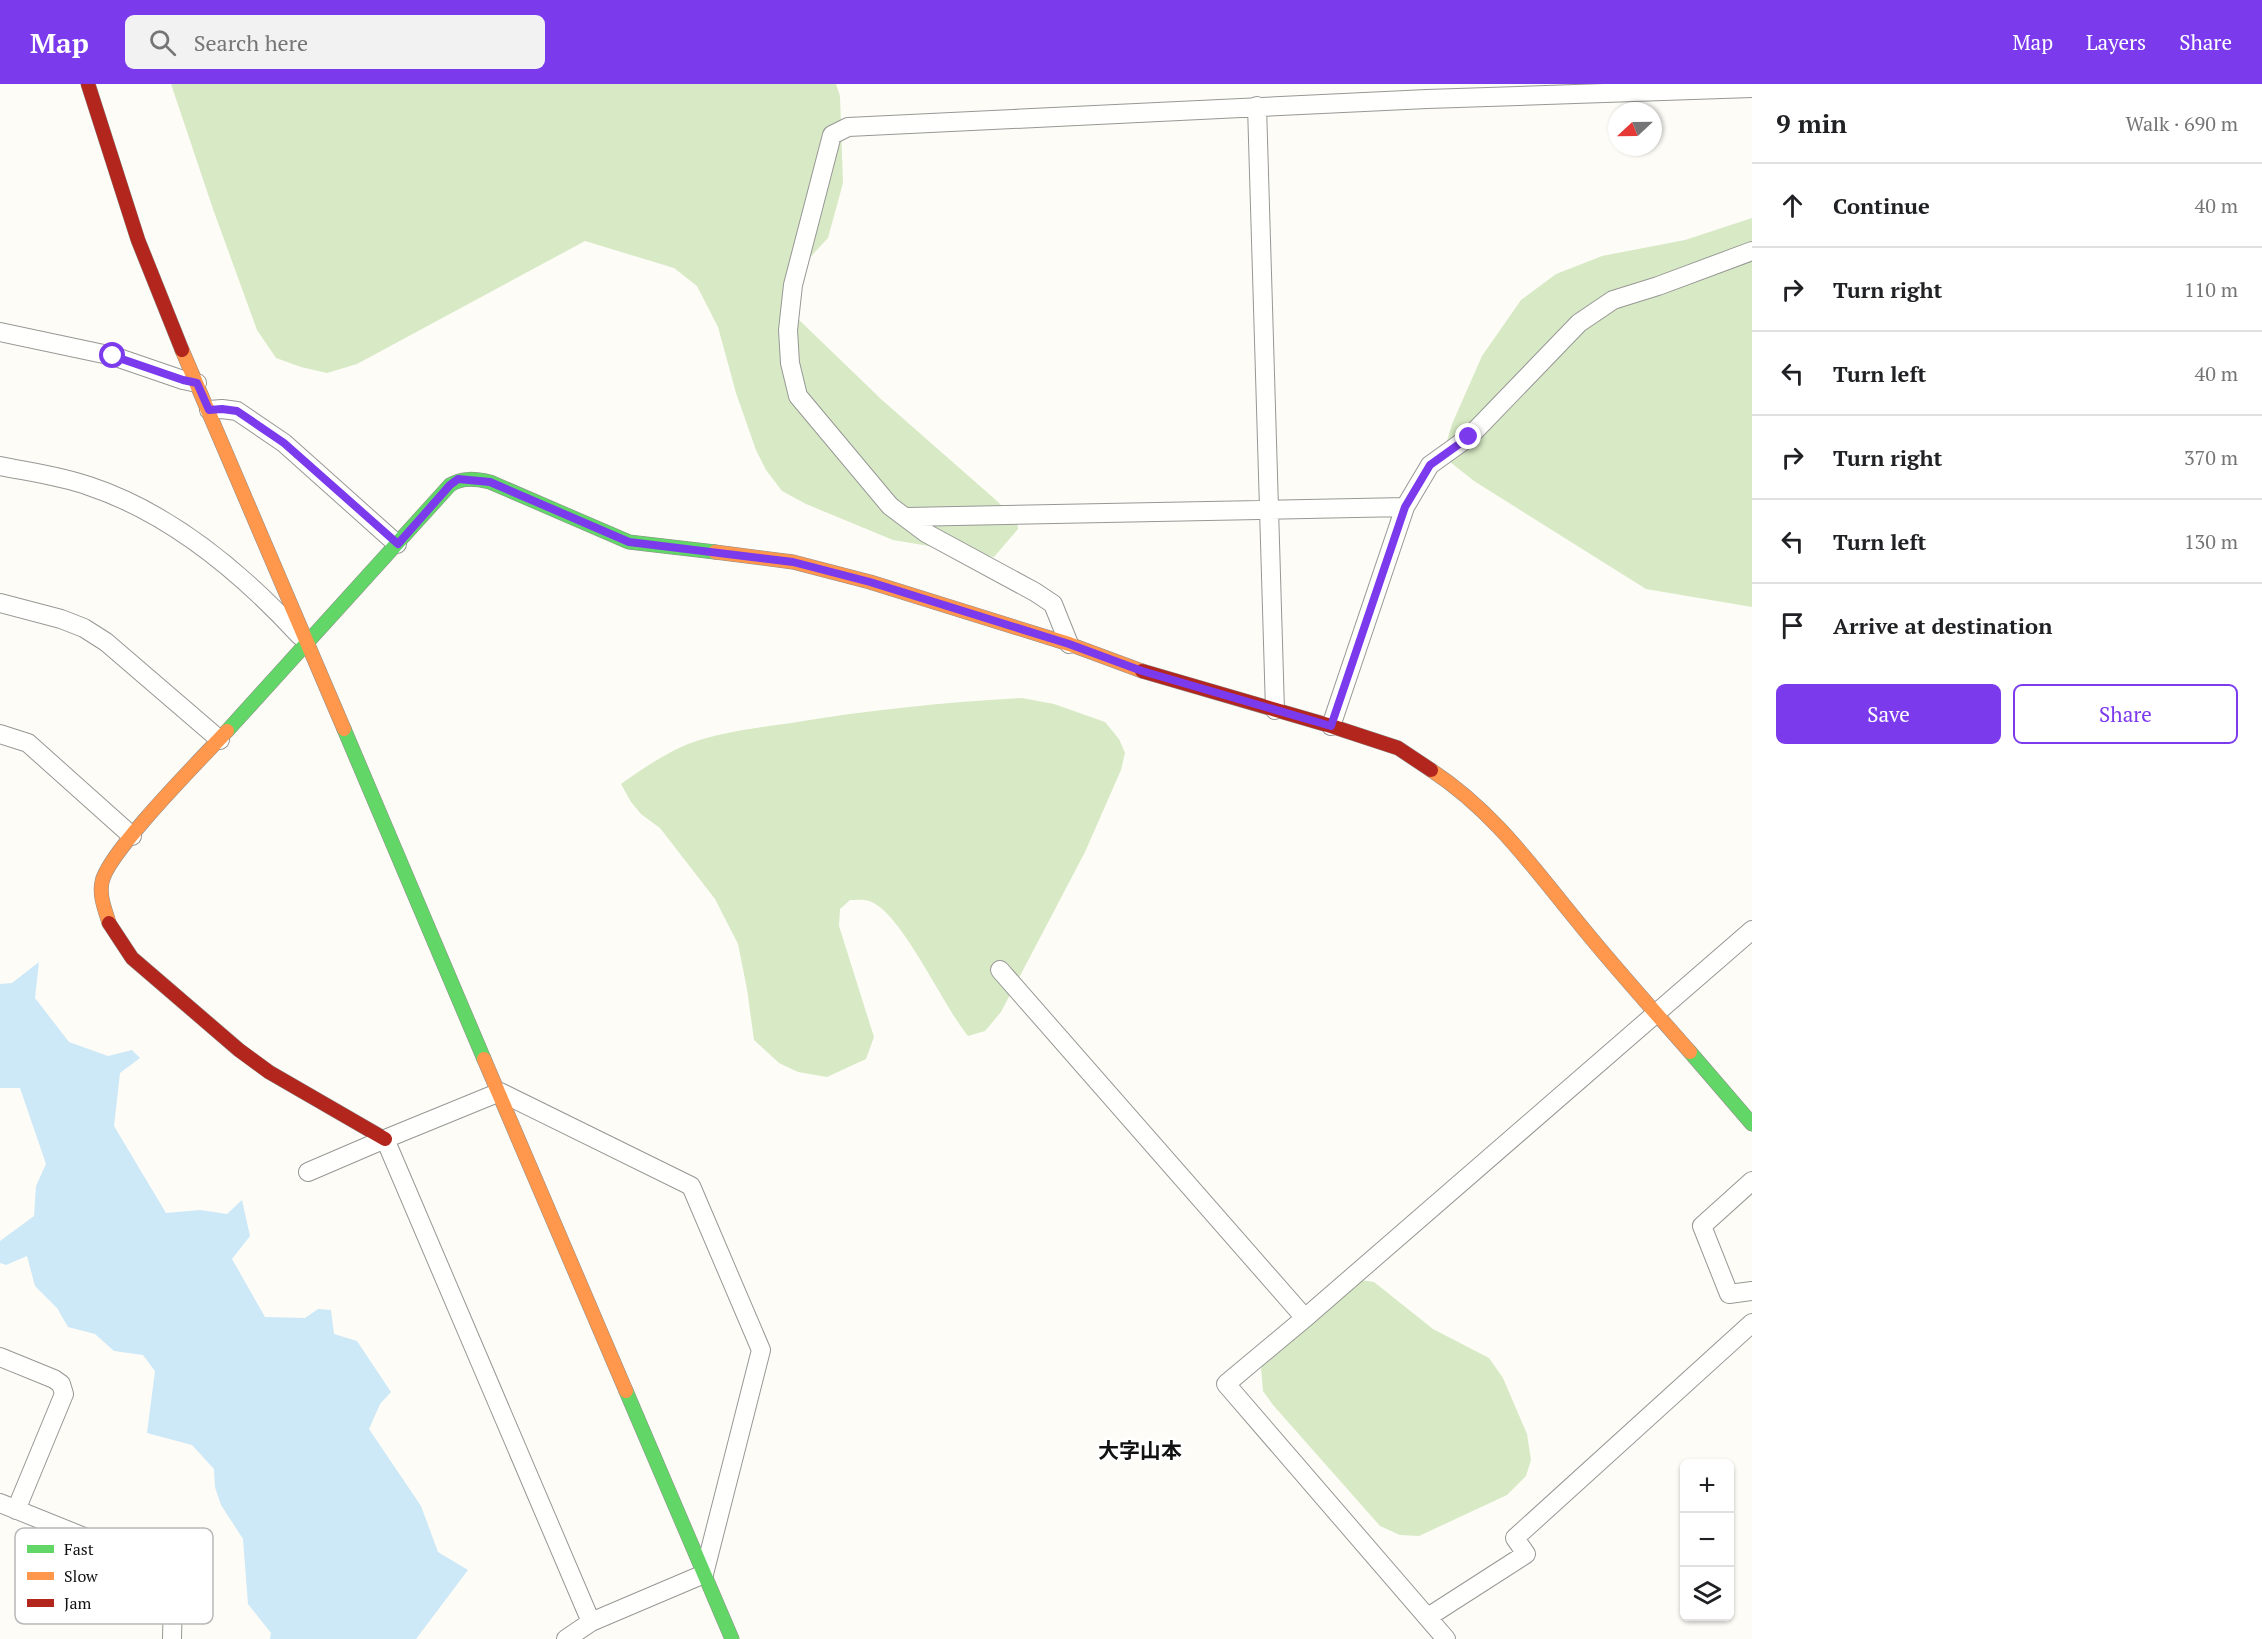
<!DOCTYPE html>
<meta charset="utf-8">
<style>
:root{--surface:#fff;--page:#f2f2f2;--text:#202124;--muted:#757577;--line:#e0e0e0;--accent:#7c3aed}
body{margin:0;font-family:"PT Serif","Noto Sans JP",serif;background:var(--page);color:var(--text)}
.controls{position:absolute;right:18px;bottom:18px;display:grid;overflow:hidden;border-radius:9px;box-shadow:0 2px 4px #0004}
.controls button{width:54px;height:54px;display:grid;place-items:center;padding:0;border:0;border-bottom:2px solid var(--line);background:var(--surface);color:var(--text);font:30px sans-serif}
.compass{position:absolute;left:1608px;top:18px;width:54px;height:54px;border-radius:50%;background:var(--surface);box-shadow:0 2px 4px #0004;rotate:248deg}
.stop{position:absolute;width:18px;height:18px;margin:-14px;border:4px solid #7c3aed;border-radius:50%;background:#fff}
.stop.end{background:#7c3aed;border-color:#fff;box-shadow:0 2px 6px #0008}
.list{margin:0;padding:0;list-style:none}
h2{display:flex;justify-content:space-between;align-items:center;height:78px;margin:0;padding:0 24px;font-size:26px}
h2 small{font-size:20px;font-weight:400;color:var(--muted)}
.list li{display:grid;grid-template-columns:39px 1fr auto;gap:18px;align-items:center;box-sizing:border-box;height:84px;padding:0 24px;border-top:2px solid var(--line)}
.list b{display:block;font-size:22px;white-space:nowrap}
.list em{font-size:20px;font-style:normal;color:var(--muted)}
.actions{display:flex;gap:12px;padding:18px 24px}
.actions a{flex:1;padding:14px 0;border:2px solid var(--accent);border-radius:9px;text-align:center;font-size:21px;color:var(--accent)}
.actions .main{background:var(--accent);color:#fff}
.icon{flex:none;width:33px;height:33px;fill:none;stroke:currentColor;stroke-width:2;stroke-linecap:round;stroke-linejoin:round}
.map{position:relative;flex:none;width:1752px;height:1555px;overflow:hidden}
header{display:flex;align-items:center;gap:36px;box-sizing:border-box;height:84px;padding:0 30px;background:var(--accent);color:#fff}
header strong{font-size:28px}
nav{display:flex;gap:33px;margin-inline-start:auto;font-size:21px}
.search{width:420px;height:54px;background:var(--page);display:flex;align-items:center;gap:15px;box-sizing:border-box;padding:0 21px;border-radius:9px;color:var(--muted);font-size:22px}
main{display:flex}
aside{flex:1;background:var(--surface)}
.map>svg:first-child{display:block}
.forest{fill:#d8eac5}
.water{fill:#cde8f7}
.lines{fill:none;stroke-linecap:round;stroke-linejoin:round}
.street-casing{stroke:#979795;stroke-width:20}
.fast-casing{stroke:#8e8d8b;stroke-width:15}
.slow-casing{stroke:#8e8d8b;stroke-width:15}
.jam-casing{stroke:#8e8d8b;stroke-width:15}
.street{stroke:#fffffe;stroke-width:18}
.fast{stroke:#63d668;stroke-width:14}
.slow{stroke:#ff974d;stroke-width:14}
.jam{stroke:#b3261e;stroke-width:14}
.route{stroke:#7c3aed;stroke-width:8}
.labels{text-anchor:middle;dominant-baseline:central;stroke-width:6;stroke-linejoin:round;paint-order:stroke}
.quarter-label{font-size:21px;font-weight:bold;fill:#111;stroke:#fff}
.key{fill:#fff;stroke:#b8b8b8;stroke-width:1.5}
.key-label{font-size:16px;fill:#111}
</style>
<header>
<strong>Map</strong>
<div class="search"><svg class="icon" aria-label="search" viewBox="0 0 24 24"><circle cx="10" cy="10" r="6"/><path d="M15 15l6 6"/></svg>Search here</div>
<nav><a>Map</a><a>Layers</a><a>Share</a></nav>
</header>
<main>
<div class="map">
<svg width="1752" height="1555" viewBox="0 0 1752 1555">
<rect width="100%" height="100%" fill="#fdfcf7"/>
<path class="forest" d="M171,0H836L840,12L843,99L828,154L802,182L794,231L882,316L997,417L1017,437L1018,445L994,473L893,456L806,420L782,407L766,386L756,366L736,309L718,243L697,202L674,184L585,157L357,280L327,289L301,283L276,274L257,246L213,125Z
M1752,134V523L1646,505L1474,397L1450,378L1445,364L1452,340L1482,272L1521,216L1556,190L1602,172L1685,156Z
M1022,614L1054,620L1105,638L1119,655L1125,669L1121,686L1085,768L1001,928L985,947L968,952C943,922 901,827 869,817C864,815 856,816 850,816L840,825L839,842L874,953L866,975L827,993L798,988L779,979L754,956L747,905L738,860L715,815L660,744L641,730L631,718L621,700C642,685 664,670 688,660C721,648 756,644 791,639C868,626 945,618 1022,614Z
M1354,1195L1374,1198L1433,1245L1489,1274L1503,1294L1527,1350L1531,1376L1526,1392L1507,1411L1419,1452L1400,1451L1380,1442L1273,1321L1263,1307L1261,1284L1321,1207L1336,1199Z"/>
<path class="water" d="M39,878L35,914L69,958L108,972L132,966L140,974L120,989L114,1042L166,1129L200,1126L227,1130L242,1116L250,1152L232,1175L265,1233L305,1234L318,1225L331,1226L334,1250L357,1257L391,1308L380,1320L369,1345L421,1422L438,1468L468,1486L416,1555H270L271,1549L248,1520L243,1455L221,1421L215,1403L214,1385L192,1361L147,1349L155,1287L143,1271L114,1267L95,1250L68,1243L57,1224L35,1202L27,1172L6,1181L0,1179V1157L34,1132L36,1102L46,1080L20,1004H0V900L12,899Z"/>
<g class="lines">
<g class="street-casing">
<path id="street" d="M1257,22L1275,626
M0,248L113,272L183,296L197,299
M209,326L222,325L237,327L284,359L397,460
M0,382C30,388 61,392 89,402C170,429 243,490 300,552
M907,433L1405,423
M0,519L61,535L84,544L106,558L220,656
M1069,560L1053,520L1035,508L926,449L890,422L798,312L790,279L788,246L793,201L832,51L848,43L1427,15L1752,4
M1331,642L1405,423L1430,381L1469,353L1579,239L1613,216L1658,202L1752,167
M0,650L28,659L132,752
M1000,886L1305,1234
M308,1088L385,1055
M1752,1097L1702,1142L1729,1210L1752,1207
M0,1273L54,1295L61,1300L64,1310L16,1426
M0,1419L94,1457L174,1464L172,1555
M1428,1533L1526,1470L1515,1454L1752,1239
M566,1555L591,1538L704,1490L761,1266L691,1102L500,1008L385,1055L591,1538
M1446,1555L1226,1300L1305,1234L1752,846"/>
</g>
<g class="fast-casing">
<path id="fast" d="M344,645L484,975
M227,647L450,401C463,393 476,395 490,398L629,458L715,468
M1690,968L1752,1040
M626,1307L732,1555"/>
</g>
<g class="slow-casing">
<path id="slow" d="M182,266L344,645
M715,468L793,478L870,498L1069,560L1142,587
M1431,686C1495,728 1534,785 1582,843C1617,886 1654,927 1690,968
M109,839C105,825 99,812 102,798C107,769 202,674 227,647
M484,975L626,1307"/>
</g>
<g class="jam-casing">
<path id="jam" d="M88,0L138,156L182,266
M1142,587L1331,642L1398,664L1431,686
M109,839L132,874L239,966L269,988L385,1055"/>
</g>
<use href="#street" class="street"/>
<use href="#fast" class="fast"/>
<use href="#slow" class="slow"/>
<use href="#jam" class="jam"/>
</g>
<g class="lines">
<path class="route" d="M113,272L183,296L197,299L209,326L222,325L237,327L284,359L398,460L450,401L458,395L490,398L629,458L793,478L870,498L1069,560L1142,587L1331,642L1405,423L1430,381L1469,353"/>
</g>
<g class="labels">
<g class="quarter-label">
<text x="1140" y="1366">大字山本</text>
</g>
</g>
<rect x="15" y="1444" width="198" height="96" rx="9" class="key"/>
<rect x="27" y="1461" width="27" height="8" fill="#63d668"/>
<rect x="27" y="1488" width="27" height="8" fill="#ff974d"/>
<rect x="27" y="1515" width="27" height="8" fill="#b3261e"/>
<g class="key-label">
<text x="64" y="1471">Fast</text>
<text x="64" y="1498">Slow</text>
<text x="64" y="1525">Jam</text>
</g>
</svg>
<div class="controls">
<button>+</button>
<button>−</button>
<button><svg class="icon" aria-label="layers" viewBox="0 0 24 24"><path d="M12 4l9 5-9 5-9-5zM3 14l9 5 9-5"/></svg></button>
</div>
<svg class="compass" viewBox="-18 -18 36 36"><path d="M0-13l5 13h-10z" fill="#e53935"/><path d="M0 13l5-13h-10z" fill="#757577"/></svg>
<div class="stop" style="left:113px;top:272px"></div>
<div class="stop end" style="left:1469px;top:353px"></div>
</div>
<aside>
<h2>9 min<small>Walk · 690 m</small></h2>
<ul class="list">
<li><svg class="icon" aria-label="ahead" viewBox="0 0 24 24"><path d="M12 20V5M6 11l6-6 6 6"/></svg><div><b>Continue</b></div><em>40 m</em></li>
<li><svg class="icon" aria-label="right" viewBox="0 0 24 24"><path d="M7 20v-9h11M14 6l5 5-5 5"/></svg><div><b>Turn right</b></div><em>110 m</em></li>
<li><svg class="icon" aria-label="left" viewBox="0 0 24 24"><path d="M17 20v-9H6M10 6l-5 5 5 5"/></svg><div><b>Turn left</b></div><em>40 m</em></li>
<li><svg class="icon" aria-label="right" viewBox="0 0 24 24"><path d="M7 20v-9h11M14 6l5 5-5 5"/></svg><div><b>Turn right</b></div><em>370 m</em></li>
<li><svg class="icon" aria-label="left" viewBox="0 0 24 24"><path d="M17 20v-9H6M10 6l-5 5 5 5"/></svg><div><b>Turn left</b></div><em>130 m</em></li>
<li><svg class="icon" aria-label="arrive" viewBox="0 0 24 24"><path d="M6 21V4h12l-3 4 3 4H6"/></svg><div><b>Arrive at destination</b></div></li>
</ul>
<div class="actions"><a class="main">Save</a><a>Share</a></div>
</aside>
</main>
